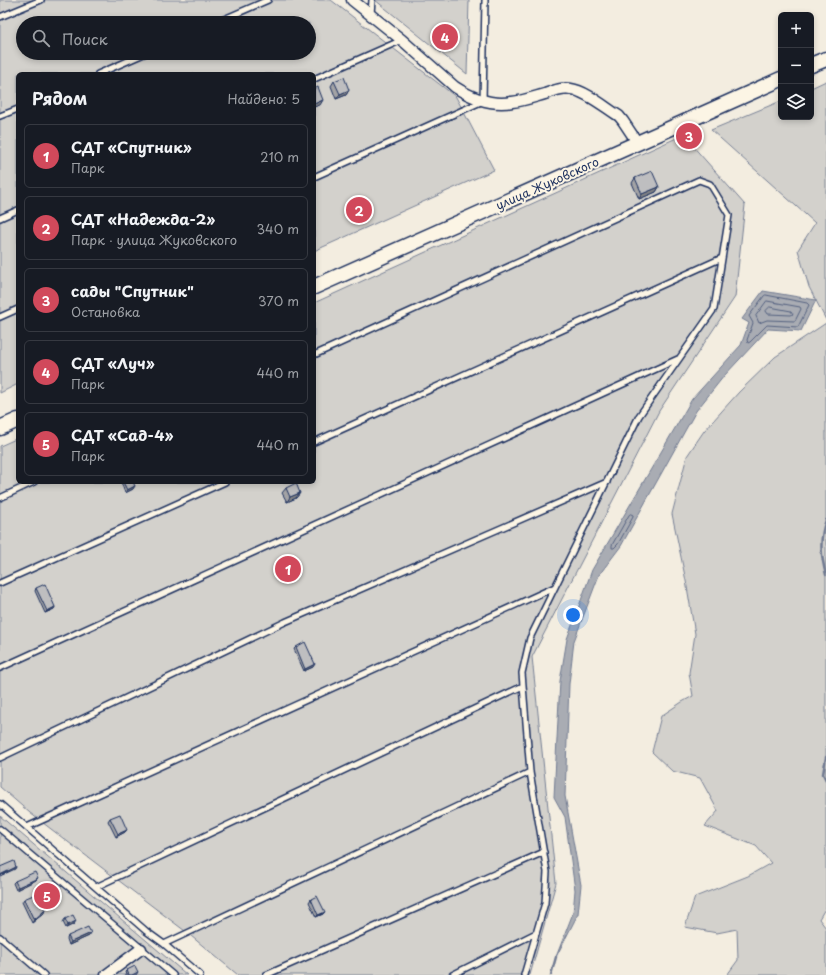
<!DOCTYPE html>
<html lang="ru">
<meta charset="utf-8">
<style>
:root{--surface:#171b24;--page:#20242c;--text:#f1f3f6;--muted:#9ea1a6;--line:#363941;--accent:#d1495b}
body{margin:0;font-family:"Playpen Sans",sans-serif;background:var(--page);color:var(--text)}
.controls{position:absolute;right:12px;top:12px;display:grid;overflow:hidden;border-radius:6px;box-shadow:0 2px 6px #0003}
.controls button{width:36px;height:36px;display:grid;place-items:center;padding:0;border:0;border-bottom:1px solid var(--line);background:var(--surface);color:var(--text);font:20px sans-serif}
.you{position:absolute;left:573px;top:615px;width:14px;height:14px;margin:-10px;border:3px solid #fff;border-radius:50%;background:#1a73e8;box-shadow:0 0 0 6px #1a73e833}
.badge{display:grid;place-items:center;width:26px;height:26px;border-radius:50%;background:var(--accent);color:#fff;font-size:13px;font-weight:700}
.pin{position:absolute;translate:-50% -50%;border:2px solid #fff;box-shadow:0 1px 4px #0006}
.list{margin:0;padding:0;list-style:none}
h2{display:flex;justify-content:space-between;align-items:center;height:52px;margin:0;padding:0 16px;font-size:17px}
h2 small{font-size:13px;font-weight:400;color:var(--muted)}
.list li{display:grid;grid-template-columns:26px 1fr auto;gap:12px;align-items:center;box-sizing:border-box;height:64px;margin:0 8px 8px;padding:0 8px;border:1px solid var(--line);border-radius:6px}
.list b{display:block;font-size:15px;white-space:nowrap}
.list p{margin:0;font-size:13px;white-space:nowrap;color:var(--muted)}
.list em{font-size:13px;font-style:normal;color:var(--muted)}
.icon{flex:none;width:22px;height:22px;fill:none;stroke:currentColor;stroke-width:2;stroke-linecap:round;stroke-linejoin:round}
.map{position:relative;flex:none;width:826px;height:975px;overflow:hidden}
.search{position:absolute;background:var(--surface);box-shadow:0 2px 6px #0003;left:16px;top:16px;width:300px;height:44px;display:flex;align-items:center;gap:10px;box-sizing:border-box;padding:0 14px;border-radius:22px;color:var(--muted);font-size:15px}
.panel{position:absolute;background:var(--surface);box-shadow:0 2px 6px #0003;left:16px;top:72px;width:300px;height:412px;border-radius:6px}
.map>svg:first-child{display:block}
.green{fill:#d3d1cc;stroke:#778095;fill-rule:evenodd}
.water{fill:#a9acb3;stroke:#707a91}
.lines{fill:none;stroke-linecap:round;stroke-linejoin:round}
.shore{stroke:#546180;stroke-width:1}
.stream{stroke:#707a91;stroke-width:2.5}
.service-casing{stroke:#1b2f5e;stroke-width:8}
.minor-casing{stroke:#1b2f5e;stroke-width:13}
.secondary-casing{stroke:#1b2f5e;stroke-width:17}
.service{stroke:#fcf5e5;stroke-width:5}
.minor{stroke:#fcf5e5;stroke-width:10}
.secondary{stroke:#fcf5e5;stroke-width:14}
.wall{fill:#a3a3a5;stroke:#1b2f5e}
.shaded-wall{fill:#858586;stroke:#1b2f5e}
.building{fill:#bebec0;stroke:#1b2f5e}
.labels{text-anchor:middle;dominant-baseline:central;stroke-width:4;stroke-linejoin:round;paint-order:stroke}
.street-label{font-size:12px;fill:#1b2f5e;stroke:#fcf5e5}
</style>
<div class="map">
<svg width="826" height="975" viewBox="0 0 826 975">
<rect width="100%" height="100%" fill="#f3ede0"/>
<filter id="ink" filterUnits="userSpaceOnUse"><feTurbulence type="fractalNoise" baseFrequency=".025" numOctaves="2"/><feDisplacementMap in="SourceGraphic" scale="8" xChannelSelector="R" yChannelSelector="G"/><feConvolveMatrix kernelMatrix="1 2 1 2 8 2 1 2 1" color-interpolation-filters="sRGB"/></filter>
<g filter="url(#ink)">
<path class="green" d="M0,0H331L456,97L494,170L314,251V74H18V384L0,393ZM23,23H309V53H23Z
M375,0H469L467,74Z
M826,81V320L809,287L798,250L815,223L711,130L781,101V117H811V88Z
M683,135L745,205L735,297L659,411L532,657L556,883L530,975H238L185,931L30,813L0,787V446L18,438V482H314V303Z
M826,323V907L819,919L826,928V975H727L738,960L737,929L717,933L685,927L695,897L748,876L771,863L756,846L705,826L718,811L700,778L672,771L652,752L661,716L682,702L693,696L689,673L695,634L686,581L672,514L687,456L704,431L739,392L775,357Z
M0,816L187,975H0Z"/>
<path class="water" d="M763,291L816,300L801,331L768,329L724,376L696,411L621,546L599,575L574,641L569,684L565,796L581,885L578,914L556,957L573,913L575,890L565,817L554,797L560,681L567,639L592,570L692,399L741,345L749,323L742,319Z"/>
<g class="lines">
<path class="shore" d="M766,295L807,303L809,305L798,327L767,325L750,342L748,343L747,340L753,323L749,316L764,296Z
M767,301L800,307L801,309L795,321L767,320L759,323L756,316Z
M770,307L791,311L793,314L791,315L768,314L766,311Z
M631,514L633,515V517L618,544L614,548H612V545L629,515Z"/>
<path class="stream" d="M826,520C819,539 821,556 826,575
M826,757L823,774L826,780
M826,917V918
M551,975L556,957"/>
<g class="service-casing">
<path id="service" d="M371,14L372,0
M0,17L41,0
M215,23L268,0
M98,74L146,53
M314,79L402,40
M0,116L18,109
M314,177L483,101L485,0
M0,218L18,210
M0,317L18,309
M314,355L699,180L710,184L729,215L714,309L639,416L530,638L522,673L530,772L547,872L545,903L524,975
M314,442L722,258
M0,498L34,482
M0,583L225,482
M0,668L678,359
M0,758L285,622L607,482
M0,804L146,931L164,944L200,975
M27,827L555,587
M0,829L173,975
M96,887L523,686
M0,937L44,975
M164,944L530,772
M266,975L544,852
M452,975L536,933"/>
</g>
<g class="minor-casing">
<path id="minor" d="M352,0L402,40L455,87C472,98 491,106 512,102C523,101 534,97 545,94C553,91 562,87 571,89C586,91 606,108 619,116L623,121L637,142
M106,975L141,949"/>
</g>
<g class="secondary-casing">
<path id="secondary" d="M811,65L826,59
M314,287L781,79
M0,428L18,420"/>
</g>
<use href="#service" class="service"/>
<use href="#minor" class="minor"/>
<use href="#secondary" class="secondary"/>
</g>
<path class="wall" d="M334,81L349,90L346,95L336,99L331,86Z
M635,178L659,187L656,192L639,199L632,183Z
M121,482H133V489L125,493Z
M286,488L300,493L296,498L287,502L282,493Z
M36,588L55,607L54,609L45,613L35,591Z
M296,647L313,667L304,671L294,649Z
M110,818L125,832L116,837L108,821Z
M36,880L16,890L13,883L15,881Z
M24,899L44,913L32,923L22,902Z
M311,899L323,914L316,917L309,902Z
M65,919L74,924L66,928L63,922Z
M68,936H89L69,945L67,939Z
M127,970L138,972L136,975H126L125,972Z"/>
<path class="shaded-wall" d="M349,90L346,95L336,99L340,94Z
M323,100L320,105L314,107V104Z
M659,187L656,192L639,199L642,194Z
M135,486L133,489L125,493L127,490Z
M300,493L296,498L287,502L290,497Z
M55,607L54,609L45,613L47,611Z
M315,664L313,667L304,671L305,669Z
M127,830L125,832L116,837L118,834Z
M16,867L15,869L0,876V875Z
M38,878L36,880L16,890L18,887Z
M45,910L44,913L32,923L34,920Z
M325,912L323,914L316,917L318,915Z
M76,921L74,924L66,928L68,925Z
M91,933L89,936L69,945L71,942Z"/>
<path class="building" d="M344,77L349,90L340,94L334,81Z
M318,87L323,100L314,104V89Z
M652,171L659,187L642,194L635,178Z
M123,482H133L135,486L127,490Z
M296,483L300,493L290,497L286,488Z
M45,584L55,607L47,611L36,588Z
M305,642L315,664L305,669L296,647Z
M120,814L127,830L118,834L110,818Z
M14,861L16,867L0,875V867Z
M35,872L38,878L18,887L15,881Z
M38,893L45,910L34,920L24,899Z
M317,896L325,912L318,915L311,899Z
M73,915L76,921L68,925L65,919Z
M88,927L91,933L71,942L68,936Z
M135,966L138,972L132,975H129L127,970Z"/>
</g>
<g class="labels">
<g class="street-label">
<text transform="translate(547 183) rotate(-24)">улица Жуковского</text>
</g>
</g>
</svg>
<div class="controls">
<button>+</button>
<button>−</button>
<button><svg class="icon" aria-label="layers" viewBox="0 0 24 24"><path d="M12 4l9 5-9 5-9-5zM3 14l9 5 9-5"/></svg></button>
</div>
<div class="you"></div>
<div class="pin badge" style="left:288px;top:569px">1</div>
<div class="pin badge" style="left:359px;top:210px">2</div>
<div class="pin badge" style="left:689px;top:136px">3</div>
<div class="pin badge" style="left:445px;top:37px">4</div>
<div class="pin badge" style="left:47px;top:896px">5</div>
<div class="search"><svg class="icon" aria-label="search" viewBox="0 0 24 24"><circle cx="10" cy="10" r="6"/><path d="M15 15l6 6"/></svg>Поиск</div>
<section class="panel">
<h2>Рядом<small>Найдено: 5</small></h2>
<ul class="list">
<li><span class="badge">1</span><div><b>СДТ «Спутник»</b><p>Парк</p></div><em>210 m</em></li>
<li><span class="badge">2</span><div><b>СДТ «Надежда-2»</b><p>Парк · улица Жуковского</p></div><em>340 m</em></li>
<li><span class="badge">3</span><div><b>сады &quot;Спутник&quot;</b><p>Остановка</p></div><em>370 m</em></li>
<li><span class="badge">4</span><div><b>СДТ «Луч»</b><p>Парк</p></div><em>440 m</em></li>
<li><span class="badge">5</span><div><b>СДТ «Сад-4»</b><p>Парк</p></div><em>440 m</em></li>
</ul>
</section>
</div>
